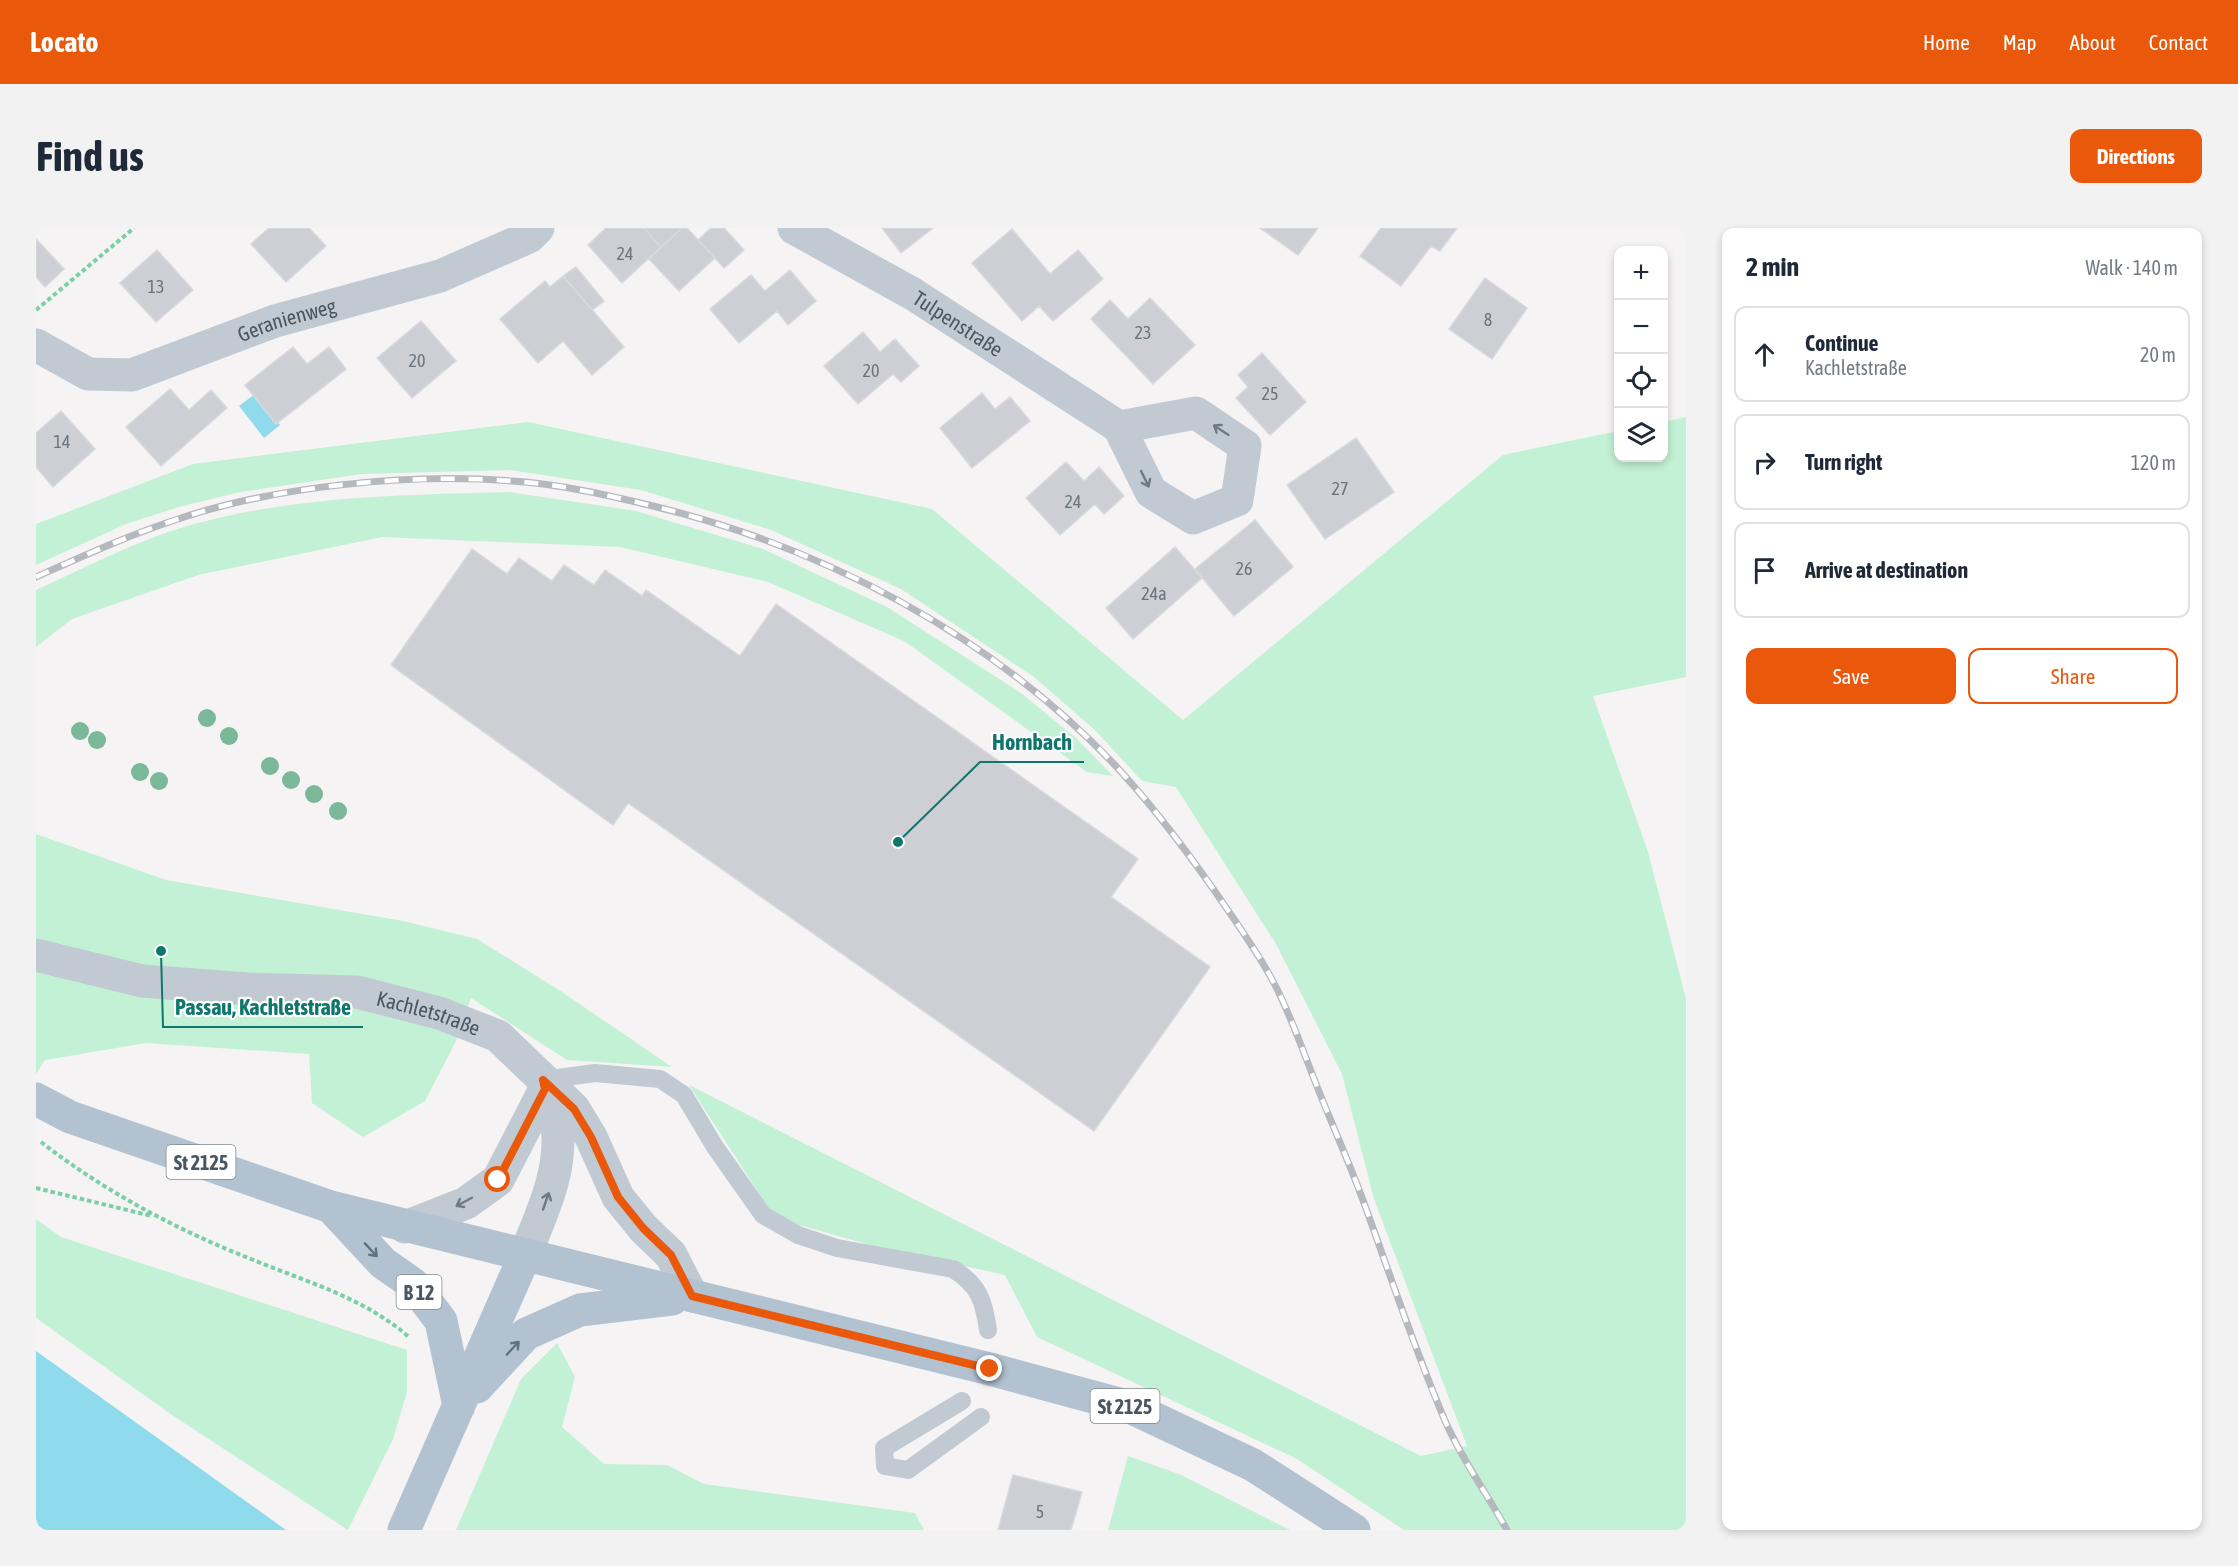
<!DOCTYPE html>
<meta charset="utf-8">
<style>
:root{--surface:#fff;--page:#f2f2f3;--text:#1f2937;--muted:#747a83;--line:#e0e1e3;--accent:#ea580c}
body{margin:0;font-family:"Asap Condensed",sans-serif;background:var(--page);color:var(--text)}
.controls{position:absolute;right:18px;top:18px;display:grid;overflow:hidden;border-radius:12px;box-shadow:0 3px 9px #0003}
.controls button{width:54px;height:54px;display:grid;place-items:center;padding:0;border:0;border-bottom:2px solid var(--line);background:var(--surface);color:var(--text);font:30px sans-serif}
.stop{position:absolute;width:18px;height:18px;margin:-14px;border:4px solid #ea580c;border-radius:50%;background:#fff}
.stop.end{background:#ea580c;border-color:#fff;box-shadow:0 2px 6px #0008}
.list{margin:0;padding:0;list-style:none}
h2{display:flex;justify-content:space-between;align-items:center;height:78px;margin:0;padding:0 24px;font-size:26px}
h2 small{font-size:20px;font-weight:400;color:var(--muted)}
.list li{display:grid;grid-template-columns:39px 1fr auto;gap:18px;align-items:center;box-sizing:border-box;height:96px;margin:0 12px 12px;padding:0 12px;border:2px solid var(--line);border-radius:12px}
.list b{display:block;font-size:22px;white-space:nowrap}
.list p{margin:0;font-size:20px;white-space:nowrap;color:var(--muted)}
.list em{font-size:20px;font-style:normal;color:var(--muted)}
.actions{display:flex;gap:12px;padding:18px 24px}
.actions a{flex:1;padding:14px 0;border:2px solid var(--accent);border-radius:12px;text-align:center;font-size:21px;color:var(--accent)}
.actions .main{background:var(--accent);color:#fff}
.icon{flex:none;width:33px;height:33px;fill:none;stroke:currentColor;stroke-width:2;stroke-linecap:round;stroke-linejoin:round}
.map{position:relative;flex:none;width:1650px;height:1302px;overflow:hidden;border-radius:12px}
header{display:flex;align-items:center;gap:36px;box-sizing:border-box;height:84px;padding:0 30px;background:var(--accent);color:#fff}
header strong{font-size:28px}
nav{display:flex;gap:33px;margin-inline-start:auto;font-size:21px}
.intro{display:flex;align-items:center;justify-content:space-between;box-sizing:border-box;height:144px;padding:0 36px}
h1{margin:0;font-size:42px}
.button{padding:15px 27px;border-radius:12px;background:var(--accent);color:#fff;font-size:21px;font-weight:700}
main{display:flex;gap:36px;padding:0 36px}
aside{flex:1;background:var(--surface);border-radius:12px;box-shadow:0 3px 9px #0003}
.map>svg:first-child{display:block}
.green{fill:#c3f1d5}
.water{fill:#90daee}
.building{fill:#cdcfd5;stroke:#d7d9de;stroke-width:1.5}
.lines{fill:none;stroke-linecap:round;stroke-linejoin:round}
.path{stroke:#7ad0a6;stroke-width:4;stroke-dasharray:4.5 3;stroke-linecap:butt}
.lane{stroke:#c1cad2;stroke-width:18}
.street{stroke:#c1cad2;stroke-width:33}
.primary{stroke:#b3c2d1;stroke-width:33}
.rail-casing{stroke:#b5b8bd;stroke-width:7}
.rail{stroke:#fff;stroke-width:4.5;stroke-dasharray:14;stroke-linecap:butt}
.tree{fill:#7bb799}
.oneway{stroke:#6e7983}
.oneway2{stroke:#64717d}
.route{stroke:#ea580c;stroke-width:8}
.labels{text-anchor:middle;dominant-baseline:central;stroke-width:4.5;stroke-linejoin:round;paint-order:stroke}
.number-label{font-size:18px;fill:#6b747e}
.shield{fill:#fff;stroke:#808990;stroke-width:1.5}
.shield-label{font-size:20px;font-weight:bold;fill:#4a5661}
.street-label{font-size:21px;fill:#4a5661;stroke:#fff}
.leader{fill:none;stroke:#0f766e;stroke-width:2}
.callout-dot{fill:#0f766e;stroke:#fff;stroke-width:2}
.callout-label{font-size:22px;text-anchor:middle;font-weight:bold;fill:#0f766e;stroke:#fff;stroke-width:4.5;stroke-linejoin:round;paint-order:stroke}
</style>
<header>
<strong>Locato</strong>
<nav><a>Home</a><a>Map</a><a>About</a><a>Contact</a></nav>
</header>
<div class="intro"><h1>Find us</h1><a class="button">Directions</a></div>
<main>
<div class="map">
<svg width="1650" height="1302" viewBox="0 0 1650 1302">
<rect width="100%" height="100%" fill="#f5f3f3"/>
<path class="green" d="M1650,189V449L1557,468L1612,624L1650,771V1302H1368L1261,1231L1001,1109L969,1047L834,1017L739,990L653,857L1385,1228L1431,1218L1338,971L1306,846L1240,716L1140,559L1106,553L1060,503L998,449L865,361L735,302L605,262L474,242L326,246L204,264L143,279L90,296L0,337V296L157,236L492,194L896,281L1147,492L1467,227L1582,203V230H1628V194Z
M473,264L600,283L727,321L851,379L985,465L1041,511L1077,548L1051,544L868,413L732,354L584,319L346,309L162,347L36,391L0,419V362C49,340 99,313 151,298C256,268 365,267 473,264Z
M0,606L130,652L367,693L441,711L526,764L636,839L531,832L435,770L420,813L389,873L327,909L276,875L273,826L110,815L9,832L0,846Z
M0,991L25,1009L371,1122V1164L357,1211L312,1302L136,1187L0,1090Z
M521,1115L539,1149L526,1199L568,1236L631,1237L668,1256L879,1285L888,1302H420L485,1151Z
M1092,1228L1143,1246L1254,1302H1072Z"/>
<path class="water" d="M219,166L244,197L228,210L203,178Z
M0,1123L250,1302H0Z"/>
<path class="building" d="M233,0H273L290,18L250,54L215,16Z
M570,0H608L625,19L586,55L552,17Z
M608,0H646L625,19Z
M646,0H651L679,30L643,63L613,31Z
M675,0H688L708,22L688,40L662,12Z
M846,0H897L865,25Z
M1224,0H1282L1262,27Z
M1345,0H1421L1404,23L1395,18L1365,58L1324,28Z
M976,1L1014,46L1042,22L1067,51L1017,93L1003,78L986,93L936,35Z
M0,11L28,41L9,59L0,49Z
M121,22L157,62L120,94L84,55Z
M540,39L568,73L556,82L527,48Z
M754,42L780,73L752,97L741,83L703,115L674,81L715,47L729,63Z
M527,48L588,119L556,147L527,113L502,135L464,91L509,53L514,59Z
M1449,50L1491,80L1456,131L1413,101Z
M1114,70L1159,117L1117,156L1055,91L1074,72L1092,91Z
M385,93L420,133L376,170L341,130Z
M827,104L844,124L859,111L883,138L865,154L857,146L822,176L788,138Z
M257,119L271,136L293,119L310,141L240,196L209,157Z
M1226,125L1270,174L1234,207L1200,170L1212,159L1202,147Z
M134,161L153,182L175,162L191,180L125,238L90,199Z
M946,165L959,181L974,169L994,193L936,240L904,200Z
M25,183L59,221L17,259L0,239V205Z
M1320,210L1358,264L1289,311L1251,257Z
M1030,234L1048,253L1063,239L1088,268L1068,286L1059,276L1024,307L990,270Z
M1219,292L1257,339L1198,388L1159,341Z
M1139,319L1166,350L1097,411L1070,380Z
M436,321L471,346L483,330L516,353L528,337L558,357L569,342L606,368L610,362L704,428L740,376L1102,631L1075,669L1174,739L1058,903L592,575L577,597L355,437Z
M977,1247L1046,1264L1035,1302H962Z"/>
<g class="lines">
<path class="path" d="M0,82L98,0
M5,914C68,963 141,1002 215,1031C270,1054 327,1069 373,1109
M0,960L116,988"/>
<path class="lane" d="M507,852L559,845L624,851L648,867L679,919L727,987L762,1007L801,1020L917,1041C943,1057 948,1073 952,1102
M926,1173L848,1220L849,1238L872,1242L945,1189"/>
<g class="street">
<path id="s1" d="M758,0L877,66L1083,199L1115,264L1157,290L1201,272L1209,218L1160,185L1083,199"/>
<path id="s2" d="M0,117L52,146L96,147L239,93L404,48L493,9L502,0"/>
<path id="s3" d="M0,727L106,753L212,761L321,764L403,785L462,808L538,881L555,909L582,969L607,1000L635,1027L656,1068"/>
<path d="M369,999L430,975L462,952L509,861"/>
<path d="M489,1027C505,987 527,943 521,898C519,883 511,869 507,854"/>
</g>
<path class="primary" d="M0,871L34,889L295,979L954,1141L1094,1179L1217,1237L1318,1302
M295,979L347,1035L377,1056L405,1093L423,1178
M441,1159L490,1106L544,1082L636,1071
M368,1302L489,1027"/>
<g class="rail-casing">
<path id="rail" d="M0,349C47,328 93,307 142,291C240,258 373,245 476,253C523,256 571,267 617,278C787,319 954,407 1076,534C1113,573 1147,618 1178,662C1199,693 1222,724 1239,757C1256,790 1268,826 1282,861C1297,899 1314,936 1328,975C1355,1049 1379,1123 1410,1195C1427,1233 1451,1266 1471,1302"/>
</g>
<use href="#rail" class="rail"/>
</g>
<g class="tree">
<circle cx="171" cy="490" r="9"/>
<circle cx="44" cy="503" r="9"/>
<circle cx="193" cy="508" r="9"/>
<circle cx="61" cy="512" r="9"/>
<circle cx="234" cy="538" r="9"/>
<circle cx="104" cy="544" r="9"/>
<circle cx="255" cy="552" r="9"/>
<circle cx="123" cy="553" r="9"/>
<circle cx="278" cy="566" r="9"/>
<circle cx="302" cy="583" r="9"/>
</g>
<defs><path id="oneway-shaft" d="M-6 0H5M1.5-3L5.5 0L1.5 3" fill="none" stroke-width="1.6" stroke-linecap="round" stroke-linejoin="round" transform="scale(1.5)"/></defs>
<g class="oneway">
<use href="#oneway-shaft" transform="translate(1185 202) rotate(-147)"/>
<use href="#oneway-shaft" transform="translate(1109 251) rotate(64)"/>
<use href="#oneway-shaft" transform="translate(510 973) rotate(-71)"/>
<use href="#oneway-shaft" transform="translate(428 974) rotate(152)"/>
</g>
<g class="oneway2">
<use href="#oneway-shaft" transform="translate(335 1022) rotate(47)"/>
<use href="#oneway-shaft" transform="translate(477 1120) rotate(-47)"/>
</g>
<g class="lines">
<path class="route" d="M462,952L509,861L507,852L538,881L555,909L582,969L607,1000L635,1027L656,1068L954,1141"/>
</g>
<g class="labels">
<g class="number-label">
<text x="589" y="25">24</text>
<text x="120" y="58">13</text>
<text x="1452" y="91">8</text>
<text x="1107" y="104">23</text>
<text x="381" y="132">20</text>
<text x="835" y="142">20</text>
<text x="1234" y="165">25</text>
<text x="26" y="213">14</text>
<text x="1304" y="260">27</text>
<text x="1037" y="273">24</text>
<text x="1208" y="340">26</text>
<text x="1118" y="365">24a</text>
<text x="1004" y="1283">5</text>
</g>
<g class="shield">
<rect x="130.5" y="917" width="69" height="34" rx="4.5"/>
<rect x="360.5" y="1047" width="45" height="34" rx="4.5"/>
<rect x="1054.5" y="1161" width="69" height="34" rx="4.5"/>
</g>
<g class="shield-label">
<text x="165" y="934">St 2125</text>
<text x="383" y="1064">B 12</text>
<text x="1089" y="1178">St 2125</text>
</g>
<g class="street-label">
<text stroke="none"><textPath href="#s2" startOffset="268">Geranienweg</textPath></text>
<text stroke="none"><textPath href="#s1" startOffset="190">Tulpenstraße</textPath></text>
<text stroke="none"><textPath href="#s3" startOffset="399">Kachletstraße</textPath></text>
</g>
</g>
<path class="leader" d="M862 614L944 534H1048M125 723L127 799H327"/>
<g class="callout-dot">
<circle cx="862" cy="614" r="6"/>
<circle cx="125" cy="723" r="6"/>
</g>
<g class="callout-label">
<text x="996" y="522">Hornbach</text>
<text x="227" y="787">Passau, Kachletstraße</text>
</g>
</svg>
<div class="controls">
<button>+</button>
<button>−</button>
<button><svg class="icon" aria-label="locate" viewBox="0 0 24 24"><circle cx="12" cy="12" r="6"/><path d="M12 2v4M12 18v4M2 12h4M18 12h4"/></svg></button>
<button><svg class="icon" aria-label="layers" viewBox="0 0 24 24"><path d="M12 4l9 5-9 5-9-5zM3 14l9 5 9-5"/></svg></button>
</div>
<div class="stop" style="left:462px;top:952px"></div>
<div class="stop end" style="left:954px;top:1141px"></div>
</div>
<aside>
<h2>2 min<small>Walk · 140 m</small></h2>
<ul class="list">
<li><svg class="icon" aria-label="ahead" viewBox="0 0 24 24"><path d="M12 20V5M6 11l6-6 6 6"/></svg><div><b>Continue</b><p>Kachletstraße</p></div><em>20 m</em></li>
<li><svg class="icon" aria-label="right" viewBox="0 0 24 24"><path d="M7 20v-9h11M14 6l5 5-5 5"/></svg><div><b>Turn right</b></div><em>120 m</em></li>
<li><svg class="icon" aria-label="arrive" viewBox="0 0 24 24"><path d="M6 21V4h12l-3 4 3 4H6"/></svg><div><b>Arrive at destination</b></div></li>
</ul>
<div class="actions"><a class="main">Save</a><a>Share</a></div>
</aside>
</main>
